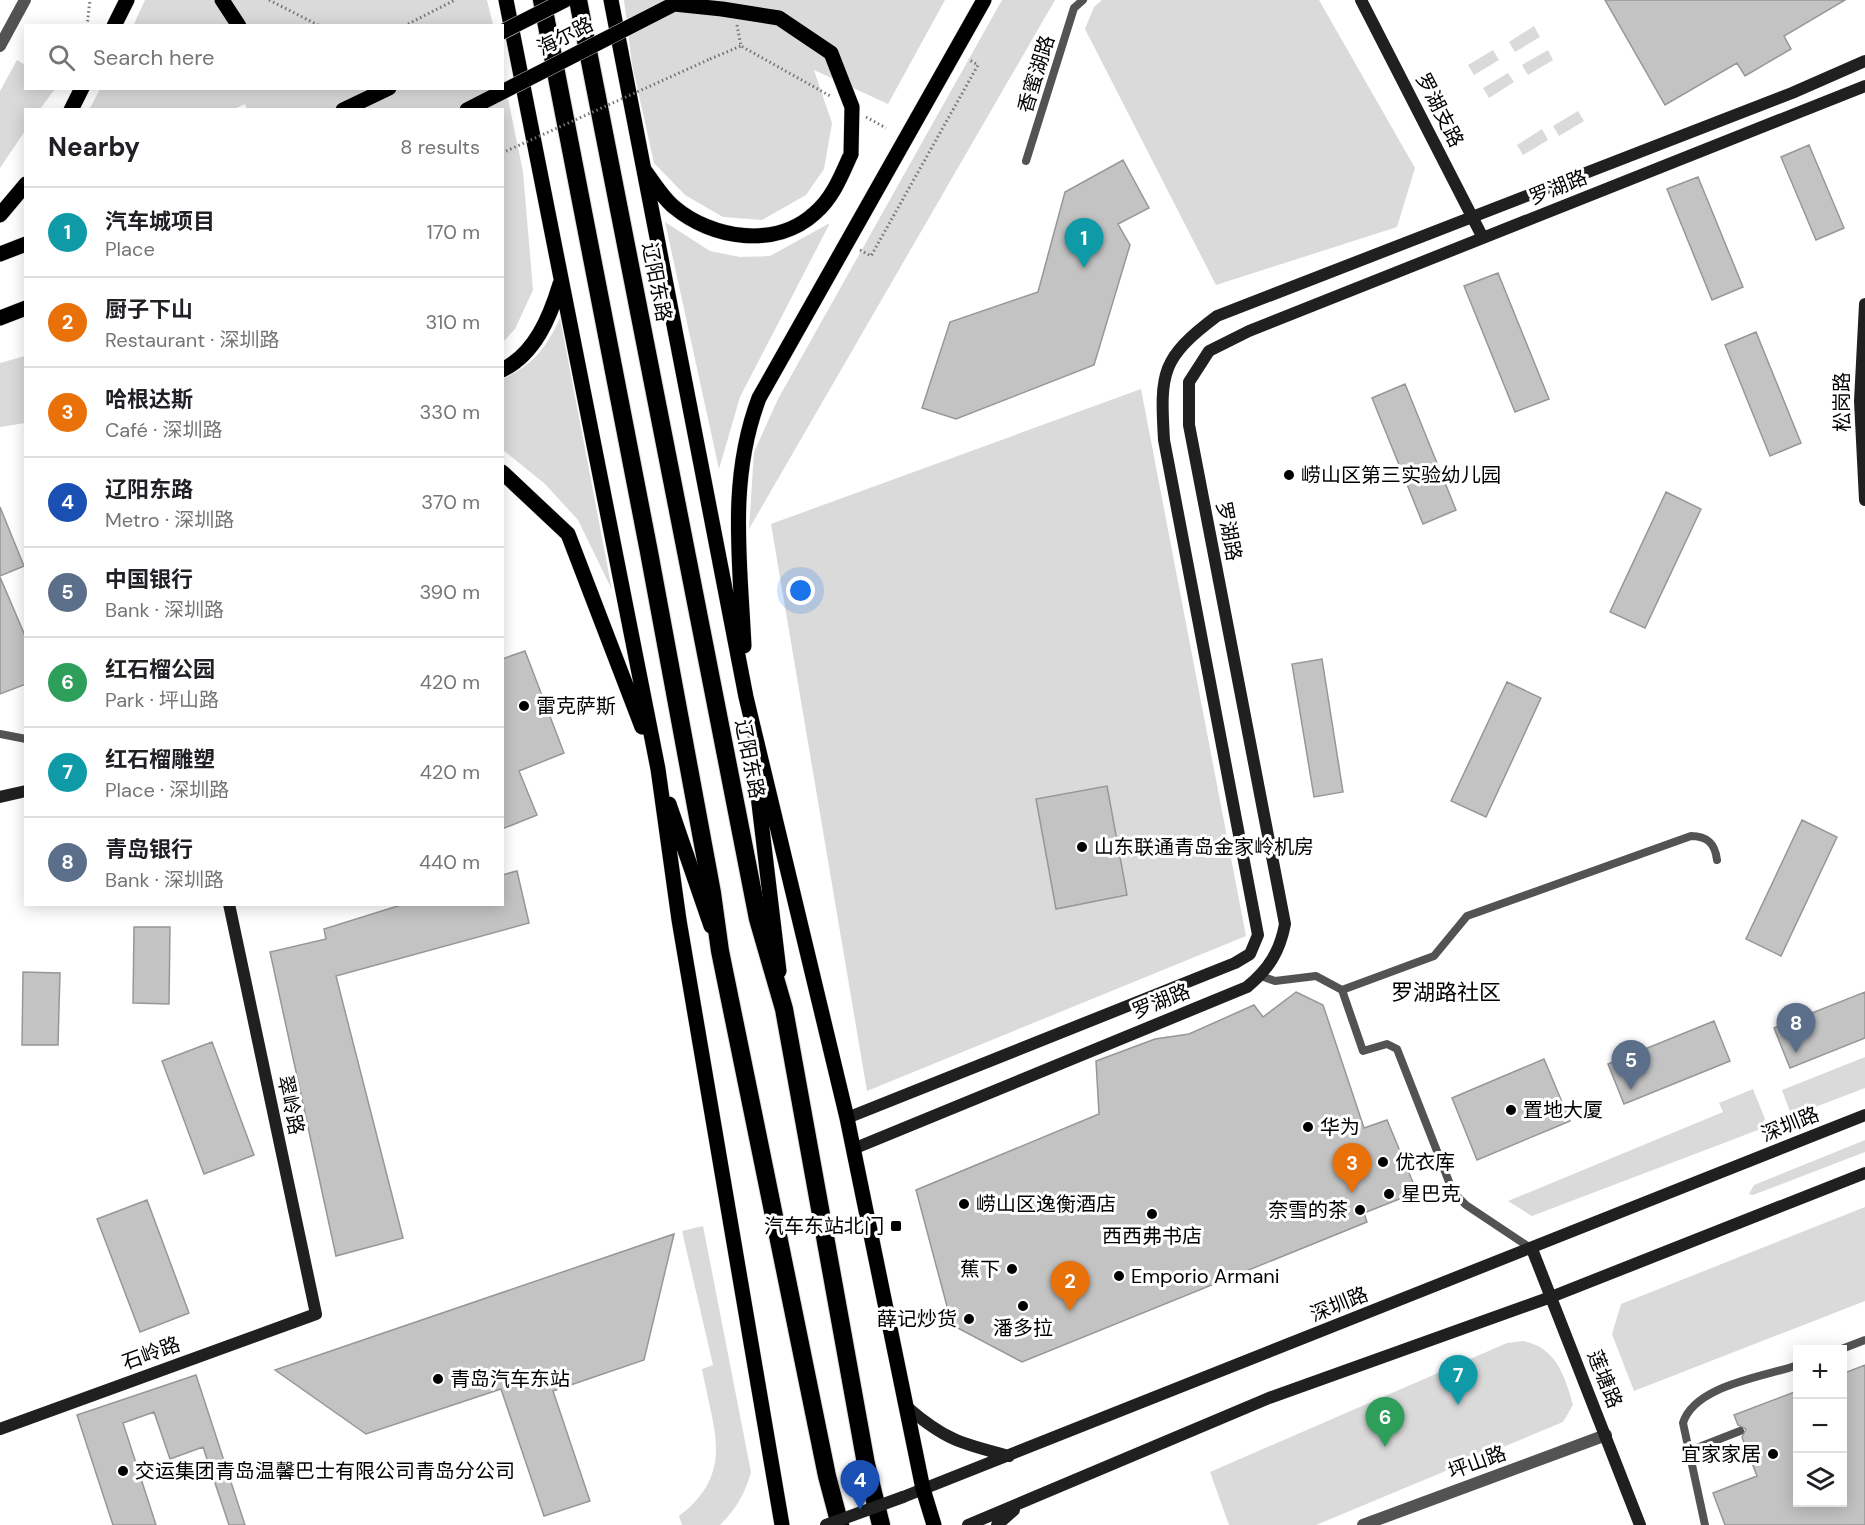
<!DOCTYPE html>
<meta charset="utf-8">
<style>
:root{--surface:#fff;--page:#f6f6f6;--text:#202124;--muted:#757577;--line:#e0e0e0;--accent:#000}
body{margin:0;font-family:"DM Sans","Noto Sans SC",sans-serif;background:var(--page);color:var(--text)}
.controls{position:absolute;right:18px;bottom:18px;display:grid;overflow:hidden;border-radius:0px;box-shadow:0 3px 15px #0003}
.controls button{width:54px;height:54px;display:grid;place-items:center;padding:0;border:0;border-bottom:2px solid var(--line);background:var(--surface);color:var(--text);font:30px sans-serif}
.you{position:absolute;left:801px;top:591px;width:21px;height:21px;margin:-15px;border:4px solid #fff;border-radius:50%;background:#1a73e8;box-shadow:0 0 0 9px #1a73e833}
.badge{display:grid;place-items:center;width:39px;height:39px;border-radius:50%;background:var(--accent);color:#fff;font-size:20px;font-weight:700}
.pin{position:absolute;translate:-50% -50px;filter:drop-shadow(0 2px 3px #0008)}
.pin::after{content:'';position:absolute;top:32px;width:21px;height:18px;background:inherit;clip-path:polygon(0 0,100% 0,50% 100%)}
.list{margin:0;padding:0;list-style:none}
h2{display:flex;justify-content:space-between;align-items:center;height:78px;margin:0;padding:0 24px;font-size:26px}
h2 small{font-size:20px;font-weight:400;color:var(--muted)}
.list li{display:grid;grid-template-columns:39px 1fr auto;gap:18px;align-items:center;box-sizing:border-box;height:90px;padding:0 24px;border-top:2px solid var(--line)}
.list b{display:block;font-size:22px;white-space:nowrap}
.list p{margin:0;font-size:20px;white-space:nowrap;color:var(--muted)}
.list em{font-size:20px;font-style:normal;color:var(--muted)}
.icon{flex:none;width:33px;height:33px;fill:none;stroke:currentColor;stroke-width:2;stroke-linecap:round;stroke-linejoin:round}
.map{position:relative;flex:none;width:1865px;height:1525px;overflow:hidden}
.search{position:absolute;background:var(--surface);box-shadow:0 3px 15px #0003;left:24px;top:24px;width:480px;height:66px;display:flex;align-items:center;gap:15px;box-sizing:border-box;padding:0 21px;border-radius:0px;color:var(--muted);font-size:22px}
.panel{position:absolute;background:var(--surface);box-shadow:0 3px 15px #0003;left:24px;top:108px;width:480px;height:798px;border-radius:0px}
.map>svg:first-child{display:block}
.green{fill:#dadada}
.building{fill:#c3c3c3;stroke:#979797;stroke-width:1.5}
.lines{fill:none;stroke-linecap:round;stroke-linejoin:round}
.primary-casing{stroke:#dbdbdb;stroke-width:16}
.highway-casing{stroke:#dbdbdb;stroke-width:20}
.path{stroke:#757575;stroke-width:3;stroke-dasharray:1.5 3;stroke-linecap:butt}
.lane{stroke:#535353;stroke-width:8}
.street{stroke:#535353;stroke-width:12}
.secondary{stroke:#202020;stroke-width:12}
.primary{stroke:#000;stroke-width:15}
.highway{stroke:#000;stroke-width:18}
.primary-bridge-casing{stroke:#dbdbdb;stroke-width:16;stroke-linecap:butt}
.path-bridge{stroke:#757575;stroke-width:3;stroke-dasharray:1.5 3;stroke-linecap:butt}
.secondary-bridge{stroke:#202020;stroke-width:12}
.primary-bridge{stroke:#000;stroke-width:15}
.poi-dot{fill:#000;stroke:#fff;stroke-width:2}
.labels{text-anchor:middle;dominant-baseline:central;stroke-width:6;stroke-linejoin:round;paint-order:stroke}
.street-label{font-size:20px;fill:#000;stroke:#fff}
.poi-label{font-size:20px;fill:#000;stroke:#fff;text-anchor:start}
.quarter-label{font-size:22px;fill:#000;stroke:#fff}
</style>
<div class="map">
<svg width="1865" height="1525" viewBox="0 0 1865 1525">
<rect width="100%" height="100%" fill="#fff"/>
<path class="green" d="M145,0H487L493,25L133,26Z
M624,0H945L888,104L814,70L832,123L824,169L806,195L762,220L723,217L685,195L654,163L632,64Z
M1002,0H1055L749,529L754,452L778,399Z
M1102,0H1319L1415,168L1397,227L1216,285L1085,29L1094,7Z
M1534,26L1540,37L1515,52L1509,42Z
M1493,50L1499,60L1474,75L1468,65Z
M1548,50L1553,60L1528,75L1522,65Z
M17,60L25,65L26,88L55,89L40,109L26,110L25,131L0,168V91Z
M1508,73L1514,82L1489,98L1483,88Z
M503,74L523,172L533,290L515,329L503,342L502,110H247L245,104L232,110H89L100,89L502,88Z
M1578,111L1584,121L1559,136L1553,126Z
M1542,129L1548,140L1523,155L1517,145Z
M665,222L710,251L740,257L770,256L830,223L740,397L719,469Z
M560,318L612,590L578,520L545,484L503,450V379C534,364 546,348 560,318Z
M25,356V423L0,427V363Z
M1141,389L1246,936L867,1091L771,524Z
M1865,1057V1088L1797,1114L1790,1112L1782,1090Z
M1753,1089L1765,1119L1758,1130L1532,1216L1508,1201L1723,1112L1719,1103Z
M1865,1140V1152L1753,1195L1749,1194L1754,1185Z
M1865,1207V1301L1634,1391L1612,1334L1621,1304Z
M703,1226L751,1472C745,1494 736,1509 720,1525H682L679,1516C736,1472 713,1430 702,1369L713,1365L682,1231Z
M1523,1341C1556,1347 1565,1376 1573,1405L1563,1422L1316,1525H1229L1210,1472L1507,1343Z"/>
<path class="building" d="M1605,0H1845L1784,36L1791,49L1745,76L1737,63L1665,105Z
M1809,145L1844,228L1816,240L1781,157Z
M1123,160L1149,208L1118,224L1130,245L1094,365L956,419L922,408L950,322L1038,292L1065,192Z
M1698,177L1743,287L1712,300L1667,189Z
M1498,273L1549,399L1515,412L1464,286Z
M1756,332L1801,443L1770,456L1725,345Z
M1405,384L1456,510L1423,524L1372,398Z
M1666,492L1701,509L1645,628L1610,612Z
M0,507L24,566L0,576Z
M0,577L26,638V684L0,694Z
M525,651L564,753L519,771L537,815L502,829V659Z
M1322,659L1343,792L1314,797L1292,664Z
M1507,682L1541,698L1486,817L1451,801Z
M1107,786L1127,895L1056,909L1036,799Z
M1802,820L1837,837L1781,956L1746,939Z
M517,871L529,923L336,976L403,1238L336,1256L270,952L326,939L324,929L404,904H502V875Z
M134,927H170L169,1004L133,1003Z
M23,972L60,973L58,1045H22Z
M1296,992L1323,1005L1364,1128L1387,1120L1417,1192L1364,1213L1367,1222L1022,1362L952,1325L916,1190L1099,1114L1096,1061L1155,1039L1189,1034L1254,1005L1263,1017Z
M1865,992V1038L1790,1068L1774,1028Z
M1714,1021L1730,1061L1624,1104L1608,1064Z
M212,1042L254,1155L204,1174L162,1061Z
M1544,1059L1570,1121L1477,1160L1452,1098Z
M147,1200L189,1313L140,1332L97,1219Z
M674,1234L644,1360L553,1391L590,1501L544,1516L501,1389L366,1434L275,1370Z
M1865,1365V1525H1725L1713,1493L1757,1476L1742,1437L1746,1429L1738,1425L1734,1415L1797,1391V1503H1842V1374Z
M196,1375L245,1525H229L203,1447L170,1459L154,1412L123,1423L156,1525H113L77,1415Z"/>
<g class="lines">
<g class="primary-casing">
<path id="primary" d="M222,0L239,26
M506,0L658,769L679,920L782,1525
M611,0L746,697L847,1118L923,1489L934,1525
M114,26L127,0
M71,110L82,88
M645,171C654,183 663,198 674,207C712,239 776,249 815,213C833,198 842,174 851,154
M0,215L26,184
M0,254L26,244
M0,318L26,308
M502,370C535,354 550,317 560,284
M502,472L568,534L642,727
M744,646C740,560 728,480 759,398L984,0
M754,762L779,971
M669,804L711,926"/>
</g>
<g class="highway-casing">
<path id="highway" d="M542,0L649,552L712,893L720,951L827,1476L840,1525
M578,0L758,919L784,1009L866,1464L881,1525"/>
</g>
<path class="path" d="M269,0L320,26
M737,25L741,46L832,97
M87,26L90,0
M404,26L455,0
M710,59L741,46
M866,117L886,128
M860,250L871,256L978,65L968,59"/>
<path class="lane" d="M1026,161L1074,8L1083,0
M0,734L26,739
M1261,976L1275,981L1316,976L1342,990L1363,1051L1387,1044L1397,1049L1453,1192L1466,1205L1532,1249
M1342,990L1434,956L1467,916L1691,836C1707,836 1715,843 1717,860
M1839,1350L1865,1340
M1689,1451L1740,1431
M1705,1525L1683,1423C1695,1385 1764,1377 1798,1365"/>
<path class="street" d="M0,46L25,0
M1363,1525L1606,1435"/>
<path class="secondary" d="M1361,0L1483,238
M1865,304L1860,401L1865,500
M0,797L26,791
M847,1118L1235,963L1250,954L1258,935L1164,440C1160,372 1161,358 1217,316L1792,93L1865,61
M853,1149L1247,987C1269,969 1280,951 1285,924L1189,425V382L1209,351L1249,331L1865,86
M1532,1249L1640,1525
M907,1407C945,1440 962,1444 1009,1456
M0,1429L316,1314L229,904
M903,1497L1865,1115
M968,1525L1269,1398L1551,1297L1865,1173
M997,1525L1014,1510"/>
<use href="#primary" class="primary"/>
<use href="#highway" class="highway"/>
<g class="primary-bridge-casing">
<path id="primary-bridge" d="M502,32L565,0
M343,110L389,88
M467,110L674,4L722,9L779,18L831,53L852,107L851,154"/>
</g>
<path class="path-bridge" d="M502,153L710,59"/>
<path class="secondary-bridge" d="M826,1525L903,1497"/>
<use href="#primary-bridge" class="primary-bridge"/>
</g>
<g class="poi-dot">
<circle cx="1289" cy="475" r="6"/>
<circle cx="524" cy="706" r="6"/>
<circle cx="1082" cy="847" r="6"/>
<circle cx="1511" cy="1110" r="6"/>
<circle cx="1308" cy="1127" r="6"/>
<circle cx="1383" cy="1162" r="6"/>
<circle cx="1389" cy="1194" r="6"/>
<circle cx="964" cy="1204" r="6"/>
<circle cx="1360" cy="1210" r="6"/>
<circle cx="1152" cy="1214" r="6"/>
<rect x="890" y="1220" width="12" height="12" rx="3"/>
<circle cx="1012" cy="1269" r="6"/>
<circle cx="1119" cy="1276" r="6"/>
<circle cx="1023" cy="1306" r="6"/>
<circle cx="969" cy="1319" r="6"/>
<circle cx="438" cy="1379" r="6"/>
<circle cx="1773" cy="1454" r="6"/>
<circle cx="123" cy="1471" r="6"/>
</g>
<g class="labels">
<g class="street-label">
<text transform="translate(565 36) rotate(-27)">海尔路</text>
<text transform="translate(1036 74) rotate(-73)">香蜜湖路</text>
<text transform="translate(1440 110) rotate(63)">罗湖支路</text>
<text transform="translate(1558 187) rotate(-22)">罗湖路</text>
<text transform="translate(657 282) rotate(79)">辽阳东路</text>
<text transform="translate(1842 402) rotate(-90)">松岗路</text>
<text transform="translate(1229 531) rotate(79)">罗湖路</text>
<text transform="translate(750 759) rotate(79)">辽阳东路</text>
<text transform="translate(1161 1001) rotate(-22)">罗湖路</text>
<text transform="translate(291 1105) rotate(78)">翠岭路</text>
<text transform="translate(1790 1124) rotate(-22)">深圳路</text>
<text transform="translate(1339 1304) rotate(-22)">深圳路</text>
<text transform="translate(151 1353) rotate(-20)">石岭路</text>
<text transform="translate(1605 1379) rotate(68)">莲塘路</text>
<text transform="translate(1477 1462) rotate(-20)">坪山路</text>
</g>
<g class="poi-label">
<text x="1301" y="475">崂山区第三实验幼儿园</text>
<text x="536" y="706">雷克萨斯</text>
<text x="1094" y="847">山东联通青岛金家岭机房</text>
<text x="1523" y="1110">置地大厦</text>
<text x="1320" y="1127">华为</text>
<text x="1395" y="1162">优衣库</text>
<text x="1401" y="1194">星巴克</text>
<text x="976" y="1204">崂山区逸衡酒店</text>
<text x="1348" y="1210" text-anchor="end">奈雪的茶</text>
<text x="884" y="1226" text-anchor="end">汽车东站北门</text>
<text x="1152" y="1236" text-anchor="middle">西西弗书店</text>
<text x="1000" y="1269" text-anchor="end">蕉下</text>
<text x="1131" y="1276">Emporio Armani</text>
<text x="957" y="1319" text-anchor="end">薛记炒货</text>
<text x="1023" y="1328" text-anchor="middle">潘多拉</text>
<text x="450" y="1379">青岛汽车东站</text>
<text x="1761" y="1454" text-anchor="end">宜家家居</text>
<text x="135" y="1471">交运集团青岛温馨巴士有限公司青岛分公司</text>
</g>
<g class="quarter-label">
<text x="1446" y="992">罗湖路社区</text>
</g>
</g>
</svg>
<div class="controls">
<button>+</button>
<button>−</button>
<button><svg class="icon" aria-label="layers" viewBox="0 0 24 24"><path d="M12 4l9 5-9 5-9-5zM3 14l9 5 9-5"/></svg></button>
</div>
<div class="you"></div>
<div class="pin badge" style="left:1084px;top:268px;background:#0f9aa8">1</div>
<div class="pin badge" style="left:1070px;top:1311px;background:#e8710a">2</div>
<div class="pin badge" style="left:1352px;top:1193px;background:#e8710a">3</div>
<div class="pin badge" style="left:860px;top:1510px;background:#1a4fb4">4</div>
<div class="pin badge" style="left:1631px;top:1090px;background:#5c6f8a">5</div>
<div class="pin badge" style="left:1385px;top:1447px;background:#2e9e5b">6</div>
<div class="pin badge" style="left:1458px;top:1405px;background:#0f9aa8">7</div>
<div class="pin badge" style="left:1796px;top:1053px;background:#5c6f8a">8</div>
<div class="search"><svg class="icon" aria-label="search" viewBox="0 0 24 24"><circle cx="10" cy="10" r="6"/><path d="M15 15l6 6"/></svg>Search here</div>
<section class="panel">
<h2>Nearby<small>8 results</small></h2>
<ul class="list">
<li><span class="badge" style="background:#0f9aa8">1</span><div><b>汽车城项目</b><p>Place</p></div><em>170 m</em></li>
<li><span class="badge" style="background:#e8710a">2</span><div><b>厨子下山</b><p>Restaurant · 深圳路</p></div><em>310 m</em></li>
<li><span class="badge" style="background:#e8710a">3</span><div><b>哈根达斯</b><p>Café · 深圳路</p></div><em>330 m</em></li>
<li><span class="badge" style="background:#1a4fb4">4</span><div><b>辽阳东路</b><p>Metro · 深圳路</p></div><em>370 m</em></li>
<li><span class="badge" style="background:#5c6f8a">5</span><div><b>中国银行</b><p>Bank · 深圳路</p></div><em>390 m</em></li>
<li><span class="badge" style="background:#2e9e5b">6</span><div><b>红石榴公园</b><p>Park · 坪山路</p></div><em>420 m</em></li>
<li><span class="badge" style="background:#0f9aa8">7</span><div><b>红石榴雕塑</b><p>Place · 深圳路</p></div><em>420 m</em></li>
<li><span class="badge" style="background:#5c6f8a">8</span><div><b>青岛银行</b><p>Bank · 深圳路</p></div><em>440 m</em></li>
</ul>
</section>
</div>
